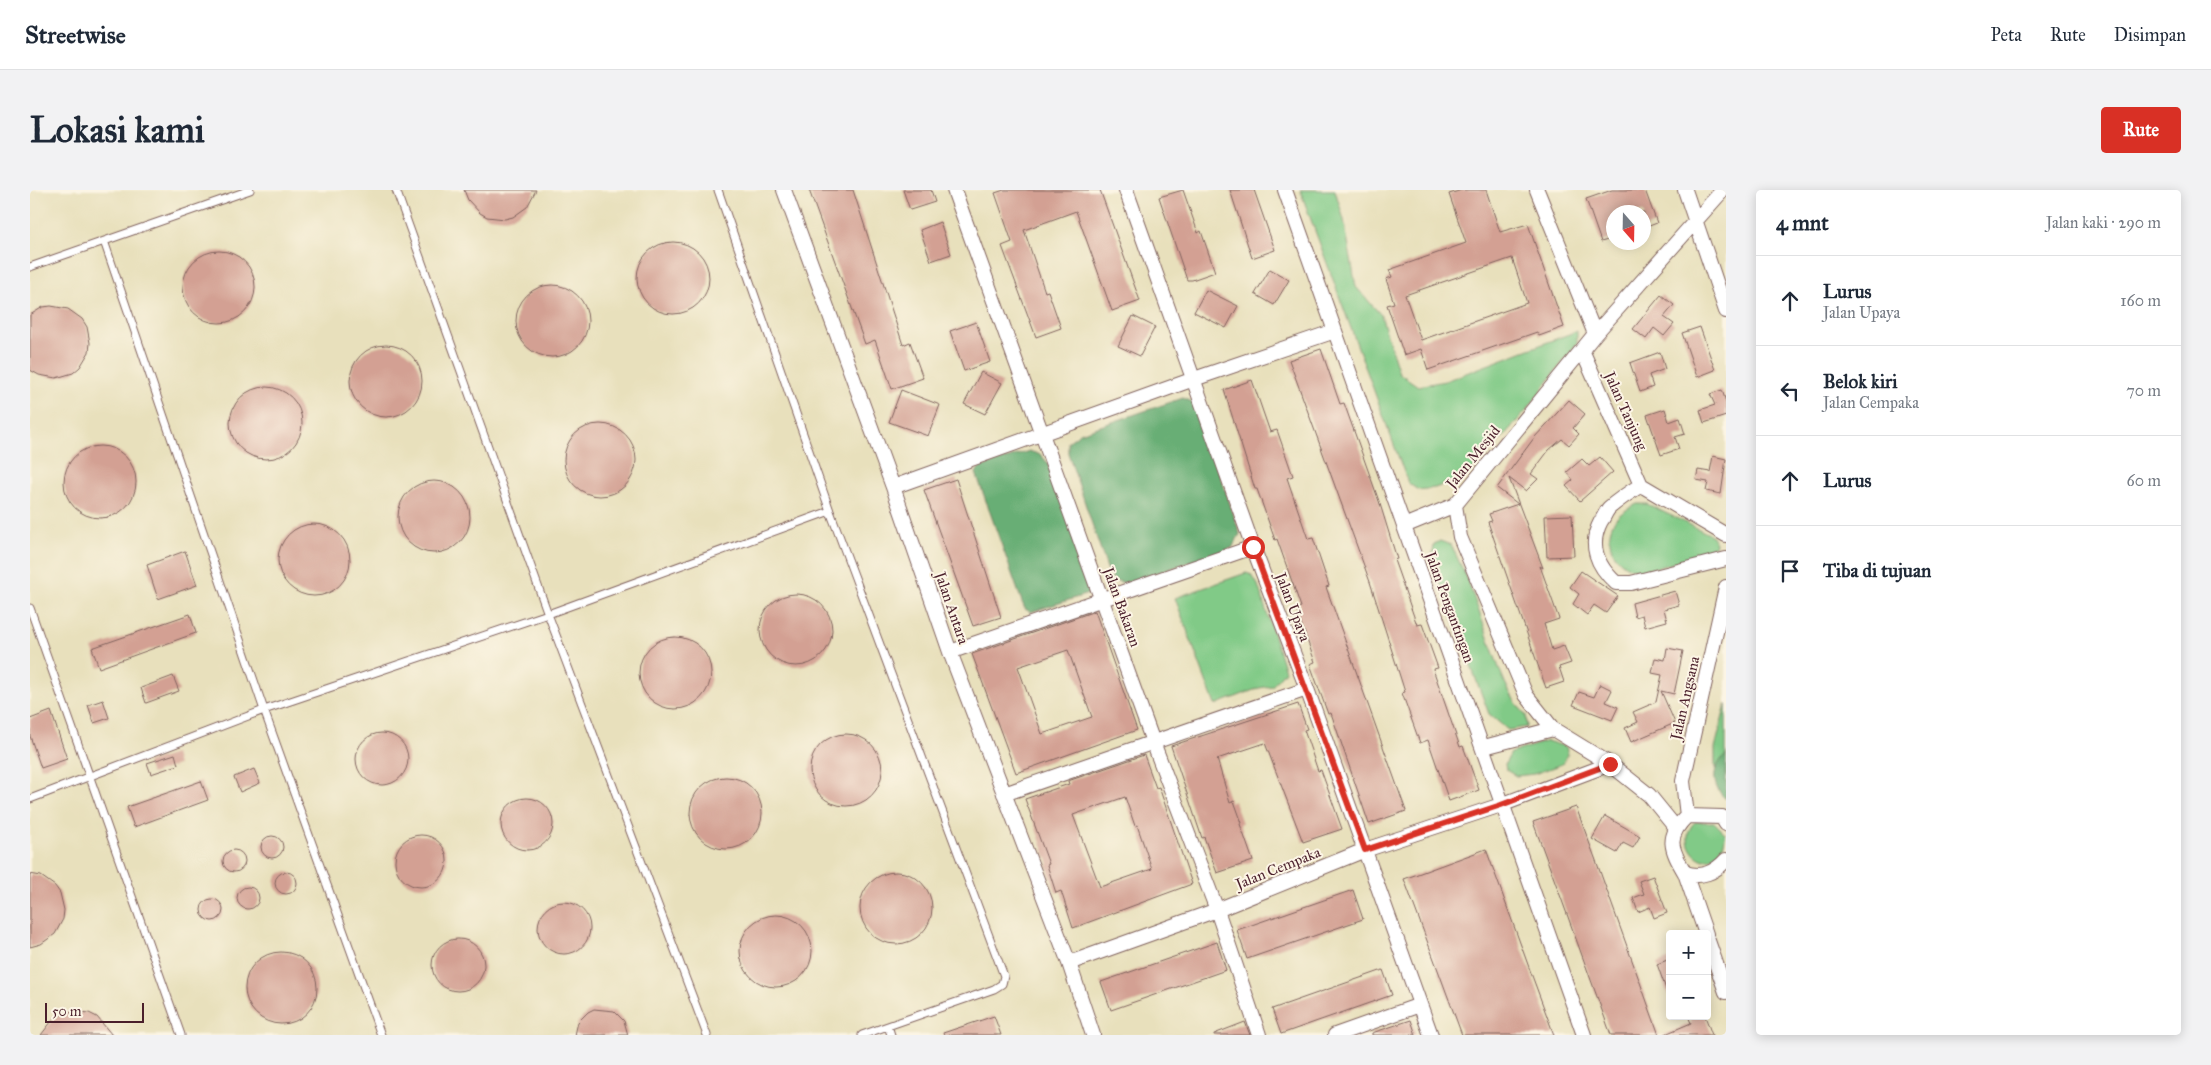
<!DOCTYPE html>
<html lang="id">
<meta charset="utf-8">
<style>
:root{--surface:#fff;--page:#f2f2f3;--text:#1f2937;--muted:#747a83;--line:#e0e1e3;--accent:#d93025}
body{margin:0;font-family:"IM FELL Great Primer",serif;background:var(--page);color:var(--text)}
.controls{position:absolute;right:15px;bottom:15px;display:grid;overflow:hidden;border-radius:5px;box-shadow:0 2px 12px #0003}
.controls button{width:45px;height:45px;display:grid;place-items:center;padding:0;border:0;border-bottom:1px solid var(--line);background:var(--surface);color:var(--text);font:25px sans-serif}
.compass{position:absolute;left:1576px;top:15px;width:45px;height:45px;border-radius:50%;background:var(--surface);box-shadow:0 2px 12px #0003;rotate:160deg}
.scale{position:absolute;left:15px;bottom:12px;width:99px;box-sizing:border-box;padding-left:5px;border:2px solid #4a1f2b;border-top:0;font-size:14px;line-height:18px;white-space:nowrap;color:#4a1f2b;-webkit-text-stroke:4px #fcf5e5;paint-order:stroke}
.stop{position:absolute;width:15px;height:15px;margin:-11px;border:4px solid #d93025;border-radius:50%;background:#fff}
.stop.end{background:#d93025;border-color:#fff;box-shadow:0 1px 5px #0008}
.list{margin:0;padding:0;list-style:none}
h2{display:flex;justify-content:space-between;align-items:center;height:65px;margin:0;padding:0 20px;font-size:21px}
h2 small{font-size:16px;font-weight:400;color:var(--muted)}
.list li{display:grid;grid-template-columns:32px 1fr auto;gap:15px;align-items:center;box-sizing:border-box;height:90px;padding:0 20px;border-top:1px solid var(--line)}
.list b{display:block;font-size:19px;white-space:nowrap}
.list p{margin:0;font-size:16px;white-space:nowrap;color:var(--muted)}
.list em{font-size:16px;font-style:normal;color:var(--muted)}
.icon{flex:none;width:28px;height:28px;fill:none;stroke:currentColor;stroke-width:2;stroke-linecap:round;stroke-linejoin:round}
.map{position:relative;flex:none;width:1696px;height:845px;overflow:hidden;border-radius:5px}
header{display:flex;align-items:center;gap:30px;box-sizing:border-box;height:70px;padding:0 25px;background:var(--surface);border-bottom:1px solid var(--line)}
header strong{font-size:24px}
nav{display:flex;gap:28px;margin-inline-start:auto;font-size:18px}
.intro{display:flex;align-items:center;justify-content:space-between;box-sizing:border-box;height:120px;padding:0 30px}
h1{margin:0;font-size:35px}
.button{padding:12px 22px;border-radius:5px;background:var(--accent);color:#fff;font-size:18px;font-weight:700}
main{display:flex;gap:30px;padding:0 30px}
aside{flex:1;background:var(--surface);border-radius:5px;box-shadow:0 2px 12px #0003}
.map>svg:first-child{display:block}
.green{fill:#81ca87;stroke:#667459}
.forest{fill:#68ae74;stroke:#596650}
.building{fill:#d3a093;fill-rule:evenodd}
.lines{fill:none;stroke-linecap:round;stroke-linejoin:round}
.lane-casing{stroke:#81635e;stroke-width:9}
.street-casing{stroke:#81635e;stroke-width:16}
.lane{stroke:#fff;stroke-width:7}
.street{stroke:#fff;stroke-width:14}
.route{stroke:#d93025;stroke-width:6}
.labels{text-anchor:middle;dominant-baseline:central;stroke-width:4;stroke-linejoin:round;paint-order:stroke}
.street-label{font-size:15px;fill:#4a1f2b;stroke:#fcf5e5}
</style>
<header>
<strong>Streetwise</strong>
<nav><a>Peta</a><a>Rute</a><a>Disimpan</a></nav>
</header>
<div class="intro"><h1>Lokasi kami</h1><a class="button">Rute</a></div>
<main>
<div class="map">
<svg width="1696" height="845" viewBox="0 0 1696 845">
<rect width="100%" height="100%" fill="#fcf5e5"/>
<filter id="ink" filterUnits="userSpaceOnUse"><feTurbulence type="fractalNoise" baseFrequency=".02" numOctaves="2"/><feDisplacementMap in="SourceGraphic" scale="10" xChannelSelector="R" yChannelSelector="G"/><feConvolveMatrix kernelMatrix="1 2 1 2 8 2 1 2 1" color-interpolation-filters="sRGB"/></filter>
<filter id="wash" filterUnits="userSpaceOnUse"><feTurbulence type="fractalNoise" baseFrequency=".0096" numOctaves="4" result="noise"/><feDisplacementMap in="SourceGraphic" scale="20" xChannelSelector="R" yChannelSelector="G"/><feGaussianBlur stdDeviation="1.12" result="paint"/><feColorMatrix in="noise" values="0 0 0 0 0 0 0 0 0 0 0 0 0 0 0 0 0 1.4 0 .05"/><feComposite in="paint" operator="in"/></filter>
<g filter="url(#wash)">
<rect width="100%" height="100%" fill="#e8e0bc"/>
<path class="green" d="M1270,0H1305L1314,30L1326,97L1351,125L1369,183L1388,196L1415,191L1547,141V153L1496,221L1445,278L1423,291L1405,298L1388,300L1378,293Z
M1607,314H1617L1681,345L1686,353L1685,356C1670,365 1621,383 1604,379C1584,374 1574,351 1583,333C1588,324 1599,318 1607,314Z
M1410,351L1421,355C1438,387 1449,422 1461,456C1470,480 1478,507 1496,525L1497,537L1478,540L1459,524L1402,372L1404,354Z
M1216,383L1222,385L1228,395L1255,481L1242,496L1229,498L1185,515L1145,408Z
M1696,514V565L1685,579V558Z
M1517,551L1536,557L1538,564L1532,574L1504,584L1486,586L1476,580L1475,574L1481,563Z
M1665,632H1684L1695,643C1696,657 1687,668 1674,670C1658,665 1652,644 1665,632Z"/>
<path class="forest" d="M1153,208L1165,213L1168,219L1210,344L1202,358L1097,393L1084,391L1078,381L1038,263V252L1050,243Z
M999,261L1011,265L1017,272L1060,391L1061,403L1001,422L995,419L992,412L946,283L949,278Z
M1696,565V609C1681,597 1681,577 1696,565Z"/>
<g id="blocks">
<path class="building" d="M434,0H506L497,17L483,27L475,29L457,27L450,23L438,10Z
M779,0H823L873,155L880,152L893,188L862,199L845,150L835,154Z
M873,0H901L905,12L880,20Z
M974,0H1070L1110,111L1082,121L1046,21L994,40L1015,102L1018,101L1031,138L1006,147L972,56L982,52L965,3Z
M1153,0L1168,43L1171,41L1185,82L1162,90H1157L1129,7Z
M1200,0H1224L1245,60L1222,68Z
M1432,0H1456L1470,42L1498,34L1534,137L1509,146L1507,142L1398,180L1391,159L1374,165L1357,115L1364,113L1356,89L1362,87L1359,80L1436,53L1419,4ZM1482,68L1497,113L1391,150L1375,105Z
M1582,0H1615L1627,33L1614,38V22H1584V48L1571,52L1556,9Z
M910,32L921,64L901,71L890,40Z
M607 88a36 36 0 1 1 72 0a36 36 0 1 1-72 0Z
M153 97a36 36 0 1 1 72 0a36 36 0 1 1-72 0Z
M1240,79L1259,90L1244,115L1225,104Z
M486 131a36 36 0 1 1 72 0a36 36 0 1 1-72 0Z
M1176,100L1208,116L1196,138L1164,122Z
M1631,105L1644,115L1634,127L1644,134L1634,146L1624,138L1616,149L1603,139Z
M21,116L38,119L52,129L57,137L60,153L59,162L50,177L43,183L26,188L9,185L0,180V125L13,117Z
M1103,126L1125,137L1110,166L1088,156Z
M946,132L960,172L934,181L920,141Z
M1670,137L1685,180L1667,187L1652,143Z
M320 191a36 36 0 1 1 72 0a36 36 0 1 1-72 0Z
M1291,159L1310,214L1314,213L1350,314L1367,369L1364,370L1387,435L1392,434L1408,478L1403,479L1430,557L1433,556L1449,600L1419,611L1398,550L1390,553L1372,503L1375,502L1340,392L1259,170Z
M1630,162L1635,179L1619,185L1623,197L1610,202L1600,173Z
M951,182L972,193L955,224L934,214Z
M1222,190L1240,242L1247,240L1263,286L1257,288L1278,349L1283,348L1299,396L1296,397L1376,621L1339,634L1301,523L1298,524L1280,474L1285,472L1266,419L1271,417L1247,349L1245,350L1227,299H1225L1194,200Z
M200 233a36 36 0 1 1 72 0a36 36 0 1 1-72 0Z
M871,200L910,215L898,246L859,232Z
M1692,200L1696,212V226L1674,233L1670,220L1685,215L1680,204Z
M1539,210L1555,224L1543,238L1549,244L1539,255L1532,249L1519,260L1501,284L1508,289L1496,301L1479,288L1513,378L1510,376L1529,429L1514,434L1522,460L1534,456L1541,473L1529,477L1534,492L1516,498L1458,332L1462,331L1459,324L1488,314L1467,298L1504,248Z
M1635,219L1639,232L1650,228L1655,244L1645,247L1649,259L1631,265L1617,225Z
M534 270a36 36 0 1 1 72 0a36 36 0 1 1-72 0Z
M34 292a36 36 0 1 1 72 0a36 36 0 1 1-72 0Z
M1683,266L1696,269L1691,304L1676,301L1678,292L1666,290L1668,280L1680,282Z
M1570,267L1583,282L1550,311L1536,296L1543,290L1537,282L1552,269L1559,276Z
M926,289L971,427L943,436L894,300Z
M368 327a36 36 0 1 1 72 0a36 36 0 1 1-72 0Z
M1542,325L1544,366L1517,367L1515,326Z
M248 370a36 36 0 1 1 72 0a36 36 0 1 1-72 0Z
M155,361L167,395L128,409L117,375Z
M1551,381L1588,406L1576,423L1564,415L1557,425L1543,414L1549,404L1540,397Z
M1645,401L1649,415L1634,419L1637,431L1615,437L1612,425L1605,427L1602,413Z
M730 440a36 36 0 1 1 72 0a36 36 0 1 1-72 0Z
M1065,421L1107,540L986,583L942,464ZM1038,460L1062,527L1012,544L988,477Z
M160,424L166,443L69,478L62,458Z
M609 483a36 36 0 1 1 72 0a36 36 0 1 1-72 0Z
M1637,458L1653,461L1644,504L1631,501L1645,533L1601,552L1595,538L1608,532L1603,522L1626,512L1632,485L1622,483L1625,468L1635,470Z
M143,486L149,501L116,513L111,498Z
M1570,494L1582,500L1576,512L1588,517L1582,530L1543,515L1549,502L1564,507Z
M73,510L79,528L64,533L58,515Z
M1268,514L1277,539L1274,540L1288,581L1291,580L1312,639L1273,652L1235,553L1187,569L1200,613L1204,611L1212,633L1210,634L1223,671L1187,683L1174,647L1172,648L1141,556Z
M21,521L37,569L11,578L0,546V529Z
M326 569a26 26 0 1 1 52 0a26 26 0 1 1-52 0Z
M780 580a36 36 0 1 1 72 0a36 36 0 1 1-72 0Z
M145,564L148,575L121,584L117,573Z
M1114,565L1126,598L1129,597L1162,694L1043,738L1031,701L1026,703L1017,675L1019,674L995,609L1039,594L1038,591ZM1095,607L1105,636L1107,635L1122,679L1070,697L1043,625Z
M224,579L230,593L210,602L204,587Z
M660 623a36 36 0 1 1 72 0a36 36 0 1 1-72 0Z
M171,591L178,610L104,637L97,617Z
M471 634a26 26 0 1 1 52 0a26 26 0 1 1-52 0Z
M1546,617L1568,676L1629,845H1581L1530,705L1503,632Z
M1575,626L1610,646L1603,658L1593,653L1587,663L1562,649Z
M365 671a26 26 0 1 1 52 0a26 26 0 1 1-52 0Z
M231 657a11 11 0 1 1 22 0a11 11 0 1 1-22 0Z
M1456,659L1501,783L1524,845H1432L1408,780L1374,689Z
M193 671a11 11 0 1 1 22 0a11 11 0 1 1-22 0Z
M245 693a11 11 0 1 1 22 0a11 11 0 1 1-22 0Z
M830 718a36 36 0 1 1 72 0a36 36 0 1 1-72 0Z
M0,684L11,686L25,696L30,703L34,720L33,729L25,744L11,754L0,757Z
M1623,686L1637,723L1624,728L1620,717L1608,722L1603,708L1614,704L1609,691Z
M207 708a11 11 0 1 1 22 0a11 11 0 1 1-22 0Z
M1323,700L1333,729L1217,769L1207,740Z
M171 720a11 11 0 1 1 22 0a11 11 0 1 1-22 0Z
M508 738a26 26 0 1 1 52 0a26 26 0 1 1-52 0Z
M710 761a36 36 0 1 1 72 0a36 36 0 1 1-72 0Z
M402 775a26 26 0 1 1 52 0a26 26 0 1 1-52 0Z
M1187,752L1196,780L1081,820L1071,792Z
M215 798a36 36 0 1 1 72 0a36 36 0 1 1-72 0Z
M1640,769V805H1638L1627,774Z
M1353,780L1362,805L1251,844L1242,819Z
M564,819L584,821L594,831L598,845H545L548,832L558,822Z
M42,821L59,823L67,827L82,845H11L25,827Z
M964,826L971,845H914L913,843Z
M1658,826H1675L1682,845H1633L1661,833Z
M1381,830L1386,845H1342V843Z
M1215,832L1220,845H1184V844Z"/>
</g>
</g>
<g filter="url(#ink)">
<use href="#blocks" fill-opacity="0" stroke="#81635e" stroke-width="1"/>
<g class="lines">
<g class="lane-casing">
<path id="lane" d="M366,0L518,424L677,845
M688,0L800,321L974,786L972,794L964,799L832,845
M74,51L234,520L351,845
M0,77L220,0
M0,418L151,845
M0,609L234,520L518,424L800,321
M858,836L861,845"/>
</g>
<g class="street-casing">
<path id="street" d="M754,0L863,297L920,462L1039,773L1063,845
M924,0L1123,552L1187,720L1229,845
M1096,0L1223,357L1277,499L1401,845
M1255,0L1554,845
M1507,0L1565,144
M1655,0L1696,121
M1552,160L1611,295
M863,297L1164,189L1305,141
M1374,336L1425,315
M1696,345L1611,295C1600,302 1589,309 1579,318C1576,321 1574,327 1571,331C1558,355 1567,376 1586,393H1601L1696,369
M920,462L1223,357
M1454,557L1523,539
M974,604L1277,499
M1657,626L1653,591L1696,397
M1696,634L1692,627L1657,626C1635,647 1641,659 1655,683C1672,688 1684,683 1696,670
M1645,637L1619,605L1580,574L1523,539L1496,505L1430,347L1425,315L1565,144L1693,0
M1655,683L1676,744
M1677,748L1696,802
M1039,773L1187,720L1335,660L1471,615L1580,574
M1305,845L1390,815"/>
</g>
<use href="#lane" class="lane"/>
<use href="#street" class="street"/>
</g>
</g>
<g class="lines" filter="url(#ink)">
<path class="route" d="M1223,357L1335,660L1471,615L1580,574"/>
</g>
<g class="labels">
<g class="street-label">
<text transform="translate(1596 221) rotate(66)">Jalan Tanjung</text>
<text transform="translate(1443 267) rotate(-51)">Jalan Mesjid</text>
<text transform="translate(1092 417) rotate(70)">Jalan Bakaran</text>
<text transform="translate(1263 417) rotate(69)">Jalan Upaya</text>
<text transform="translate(1420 417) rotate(70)">Jalan Pengantingan</text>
<text transform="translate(922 418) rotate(71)">Jalan Antara</text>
<text transform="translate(1655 508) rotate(-77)">Jalan Angsana</text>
<text transform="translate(1248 678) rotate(-22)">Jalan Cempaka</text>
</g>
</g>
</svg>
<div class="controls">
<button>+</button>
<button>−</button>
</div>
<svg class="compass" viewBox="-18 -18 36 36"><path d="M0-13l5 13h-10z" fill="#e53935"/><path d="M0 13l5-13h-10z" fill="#747a83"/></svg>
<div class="scale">50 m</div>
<div class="stop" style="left:1223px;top:357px"></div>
<div class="stop end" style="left:1580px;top:574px"></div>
</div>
<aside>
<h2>4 mnt<small>Jalan kaki · 290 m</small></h2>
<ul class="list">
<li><svg class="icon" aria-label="ahead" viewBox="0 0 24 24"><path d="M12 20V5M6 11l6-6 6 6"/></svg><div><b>Lurus</b><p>Jalan Upaya</p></div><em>160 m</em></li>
<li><svg class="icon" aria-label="left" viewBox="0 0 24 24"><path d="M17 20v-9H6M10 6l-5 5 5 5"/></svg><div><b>Belok kiri</b><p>Jalan Cempaka</p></div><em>70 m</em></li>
<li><svg class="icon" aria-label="ahead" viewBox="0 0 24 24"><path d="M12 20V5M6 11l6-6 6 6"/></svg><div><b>Lurus</b></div><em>60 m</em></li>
<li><svg class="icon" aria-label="arrive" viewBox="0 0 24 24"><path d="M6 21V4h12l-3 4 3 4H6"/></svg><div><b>Tiba di tujuan</b></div></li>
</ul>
</aside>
</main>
